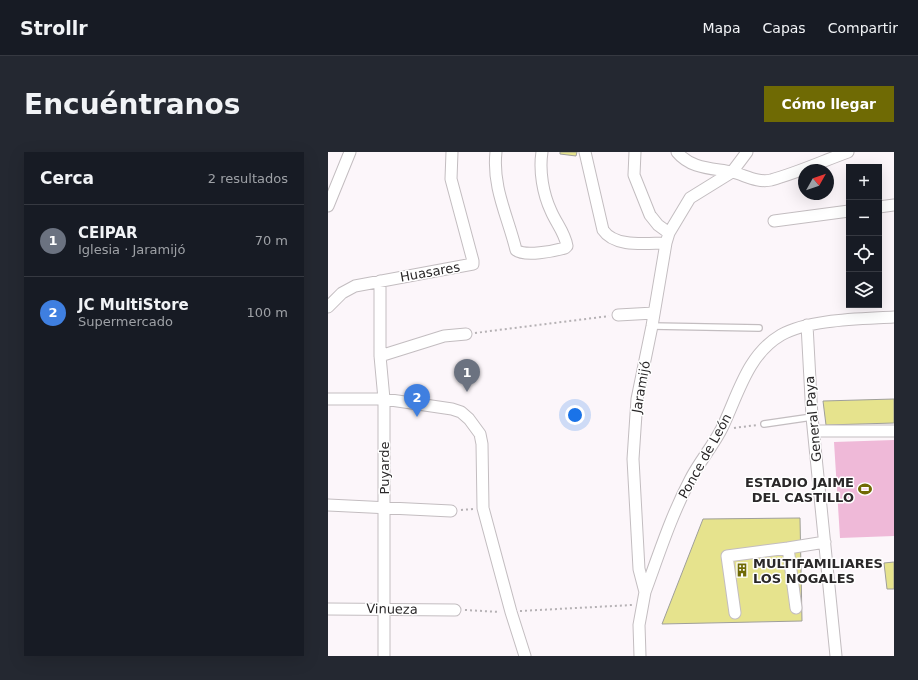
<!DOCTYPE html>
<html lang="es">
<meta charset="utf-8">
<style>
:root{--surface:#171b24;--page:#242831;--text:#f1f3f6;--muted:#9ea1a6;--line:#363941;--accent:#6f6a04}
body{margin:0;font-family:"DejaVu Sans",sans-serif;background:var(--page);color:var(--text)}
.controls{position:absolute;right:12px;top:12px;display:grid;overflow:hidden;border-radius:0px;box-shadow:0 4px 16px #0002}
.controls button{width:36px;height:36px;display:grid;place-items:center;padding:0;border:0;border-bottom:1px solid var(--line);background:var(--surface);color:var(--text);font:20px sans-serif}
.compass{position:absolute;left:470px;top:12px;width:36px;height:36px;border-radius:50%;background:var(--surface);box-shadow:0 4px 16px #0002;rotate:50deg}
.you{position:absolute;left:247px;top:263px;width:14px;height:14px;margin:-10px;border:3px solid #fff;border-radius:50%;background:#1a73e8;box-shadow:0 0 0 6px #1a73e833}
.badge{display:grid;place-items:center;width:26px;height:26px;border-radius:50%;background:var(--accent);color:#fff;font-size:13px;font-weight:700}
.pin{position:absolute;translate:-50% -33px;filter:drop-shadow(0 1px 2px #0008)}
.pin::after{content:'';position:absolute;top:21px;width:14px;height:12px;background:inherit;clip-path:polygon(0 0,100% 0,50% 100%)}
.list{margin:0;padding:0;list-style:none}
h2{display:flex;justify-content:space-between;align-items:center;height:52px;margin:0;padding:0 16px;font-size:17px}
h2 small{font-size:13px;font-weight:400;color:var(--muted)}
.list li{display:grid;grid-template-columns:26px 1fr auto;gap:12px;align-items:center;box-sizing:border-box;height:72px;padding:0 16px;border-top:1px solid var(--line)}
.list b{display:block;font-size:15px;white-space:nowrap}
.list p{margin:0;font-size:13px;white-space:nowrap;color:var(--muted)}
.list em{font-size:13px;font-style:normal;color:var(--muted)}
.icon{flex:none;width:22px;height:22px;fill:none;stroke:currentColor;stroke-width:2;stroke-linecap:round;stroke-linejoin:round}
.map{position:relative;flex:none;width:566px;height:504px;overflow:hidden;border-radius:0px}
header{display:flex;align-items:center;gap:24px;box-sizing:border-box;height:56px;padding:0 20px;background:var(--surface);border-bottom:1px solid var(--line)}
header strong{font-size:19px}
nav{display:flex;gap:22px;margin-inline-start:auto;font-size:14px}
.intro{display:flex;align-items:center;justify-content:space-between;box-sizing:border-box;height:96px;padding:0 24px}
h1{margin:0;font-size:28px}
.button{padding:10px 18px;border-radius:0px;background:var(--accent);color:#fff;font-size:14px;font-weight:700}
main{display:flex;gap:24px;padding:0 24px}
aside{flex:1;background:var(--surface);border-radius:0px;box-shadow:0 4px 16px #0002}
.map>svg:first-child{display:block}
.green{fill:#efb9d8}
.building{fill:#e6e38d;stroke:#9f9f9a}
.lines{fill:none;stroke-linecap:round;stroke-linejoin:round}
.service-casing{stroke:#c3bdc0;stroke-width:8}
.minor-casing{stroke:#c3bdc0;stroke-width:13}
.path{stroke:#b5b1b4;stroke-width:2;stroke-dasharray:2 3;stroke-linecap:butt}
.service{stroke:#fff;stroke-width:5.5}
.minor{stroke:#fff;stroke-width:11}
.labels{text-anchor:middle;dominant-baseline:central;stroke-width:3;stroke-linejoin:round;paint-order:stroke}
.street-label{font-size:13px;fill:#2a2829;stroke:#fff}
.poi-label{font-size:13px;font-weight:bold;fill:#2a2829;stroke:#fff;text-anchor:end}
</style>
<header>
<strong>Strollr</strong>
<nav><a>Mapa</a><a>Capas</a><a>Compartir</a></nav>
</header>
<div class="intro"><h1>Encuéntranos</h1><a class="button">Cómo llegar</a></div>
<main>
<aside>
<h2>Cerca<small>2 resultados</small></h2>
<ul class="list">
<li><span class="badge" style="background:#6b7280">1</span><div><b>CEIPAR</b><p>Iglesia · Jaramijó</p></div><em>70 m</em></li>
<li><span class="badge" style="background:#3f7fe0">2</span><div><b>JC MultiStore</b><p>Supermercado</p></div><em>100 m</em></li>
</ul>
</aside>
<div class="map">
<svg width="566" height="504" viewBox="0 0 566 504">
<rect width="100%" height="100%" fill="#fcf6fa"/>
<path class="green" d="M566,288V384L512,386L506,290Z"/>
<path class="building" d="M232,0H249L248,4L232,2Z
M566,247V271L498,273L495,249Z
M472,366L474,469L334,472L375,367Z
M566,410V437H559L556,411Z"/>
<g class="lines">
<g class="service-casing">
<path id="service" d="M324,174L431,176
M436,272L484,265"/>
</g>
<g class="minor-casing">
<path id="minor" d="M168,0C164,35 180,65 188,98C197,105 226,99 237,96L239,94C237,81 228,71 223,59C215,42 211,19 214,0
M257,0L275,78C287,96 319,91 338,91
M307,0L306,23L322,63L330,73L341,81
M349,0C363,17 384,16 404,20C417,23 429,31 443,28C469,21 495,9 520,0
M0,54L22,0
M551,55L566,53
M446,69L521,59
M52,129V204L56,247V504
M0,155L14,141L27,134L145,112V109L123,27L124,0
M290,163L326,161
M479,173L484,265L508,504
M52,204L116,184L138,182
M0,247H56L124,257L133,260L141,267L152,282L154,292L155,356L183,460L197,504
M486,279H566
M0,353L123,359
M317,440C331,402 343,364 362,328C371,310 385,294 394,276C410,243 419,203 453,183C481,167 534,167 566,165
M468,456L460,396L497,390
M0,457L127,458
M407,461L399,404L460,396
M312,504L311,473L317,440L311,417L305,307L309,247L324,174L338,91L341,81L362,46L404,20L419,0"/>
</g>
<path class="path" d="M147,181L281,164
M406,276L429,273
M133,358L146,357
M137,458L172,460
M192,459L304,453"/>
<use href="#service" class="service"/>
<use href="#minor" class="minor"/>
</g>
<defs>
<g id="stadium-bare" transform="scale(1.08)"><path d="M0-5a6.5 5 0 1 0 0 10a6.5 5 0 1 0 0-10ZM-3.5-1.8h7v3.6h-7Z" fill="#6f6a04" stroke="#fff" stroke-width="2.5" paint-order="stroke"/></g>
<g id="building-bare" transform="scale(1.08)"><path d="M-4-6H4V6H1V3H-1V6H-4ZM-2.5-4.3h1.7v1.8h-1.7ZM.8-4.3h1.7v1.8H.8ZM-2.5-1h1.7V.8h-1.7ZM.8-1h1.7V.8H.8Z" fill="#6f6a04" stroke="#fff" stroke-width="2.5" paint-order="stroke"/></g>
</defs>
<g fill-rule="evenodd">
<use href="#stadium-bare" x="537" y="337"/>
<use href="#building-bare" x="414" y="418"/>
</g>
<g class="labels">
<g class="street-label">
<text transform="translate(102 120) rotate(-10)">Huasares</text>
<text transform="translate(313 235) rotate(-80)">Jaramijó</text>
<text transform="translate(485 267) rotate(-95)">General Paya</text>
<text transform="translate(377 304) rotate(-61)">Ponce de León</text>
<text transform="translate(56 316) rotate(-90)">Puyarde</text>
<text transform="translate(64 457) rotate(1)">Vinueza</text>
</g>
<g class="poi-label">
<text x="526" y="330">ESTADIO JAIME<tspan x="526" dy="15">DEL CASTILLO</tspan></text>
<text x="425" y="411" text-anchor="start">MULTIFAMILIARES<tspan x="425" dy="15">LOS NOGALES</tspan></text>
</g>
</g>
</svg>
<div class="controls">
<button>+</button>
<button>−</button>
<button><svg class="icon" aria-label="locate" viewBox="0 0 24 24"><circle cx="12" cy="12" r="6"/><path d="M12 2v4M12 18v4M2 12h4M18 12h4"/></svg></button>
<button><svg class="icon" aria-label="layers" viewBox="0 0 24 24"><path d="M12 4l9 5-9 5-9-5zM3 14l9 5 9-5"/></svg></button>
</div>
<svg class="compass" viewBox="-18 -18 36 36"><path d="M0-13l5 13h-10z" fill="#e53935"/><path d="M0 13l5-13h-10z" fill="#9ea1a6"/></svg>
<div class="you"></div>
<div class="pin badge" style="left:139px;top:240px;background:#6b7280">1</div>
<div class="pin badge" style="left:89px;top:265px;background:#3f7fe0">2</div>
</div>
</main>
